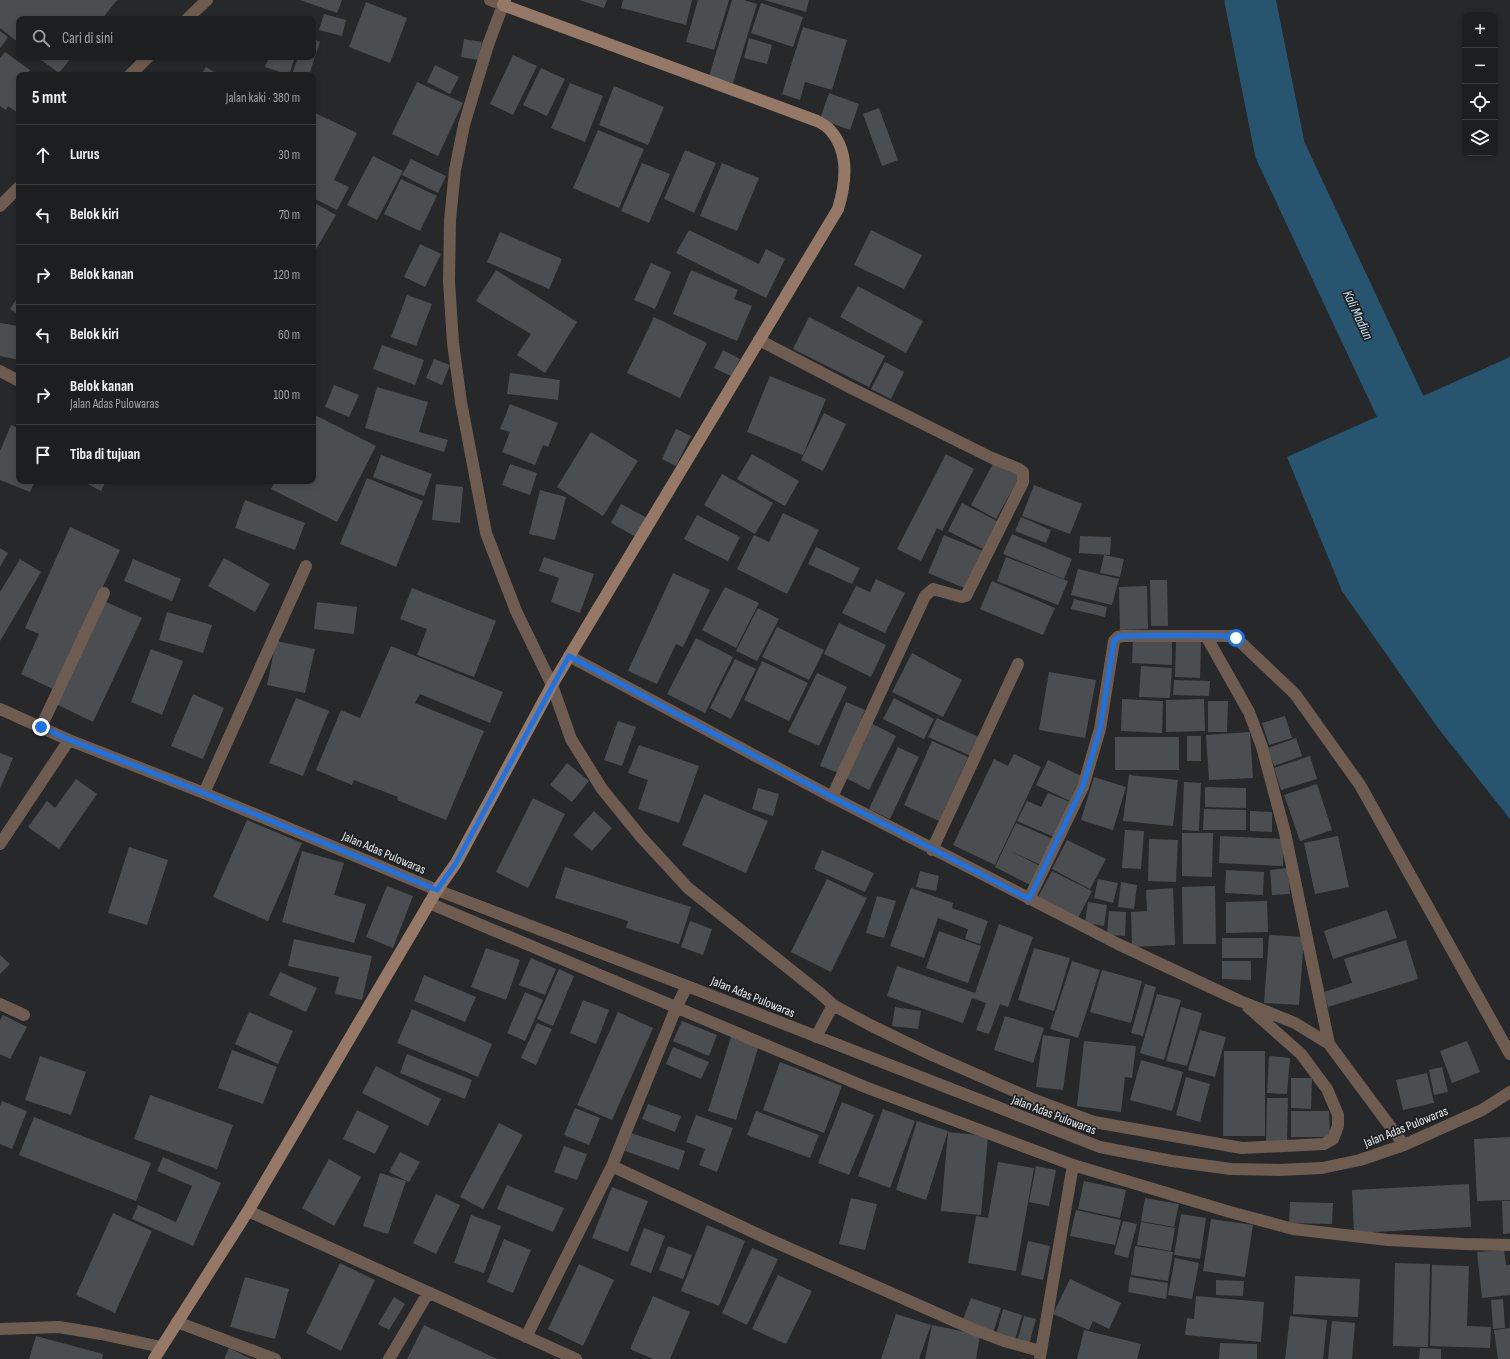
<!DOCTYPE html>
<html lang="id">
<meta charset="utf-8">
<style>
:root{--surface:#1c1e20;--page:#252729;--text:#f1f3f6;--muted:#a0a2a5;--line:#3a3c3e}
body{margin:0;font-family:"Sofia Sans Condensed",sans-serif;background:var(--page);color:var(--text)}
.controls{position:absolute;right:12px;top:12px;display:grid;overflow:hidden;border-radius:8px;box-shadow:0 2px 6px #0003}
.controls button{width:36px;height:36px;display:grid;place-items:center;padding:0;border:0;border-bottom:1px solid var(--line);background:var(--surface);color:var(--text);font:20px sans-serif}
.stop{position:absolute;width:12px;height:12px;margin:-9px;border:3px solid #1a73e8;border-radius:50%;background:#fff}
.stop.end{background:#1a73e8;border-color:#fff;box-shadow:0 1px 4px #0008}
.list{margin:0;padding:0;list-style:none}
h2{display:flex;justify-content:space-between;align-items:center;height:52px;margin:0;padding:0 16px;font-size:17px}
h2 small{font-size:13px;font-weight:400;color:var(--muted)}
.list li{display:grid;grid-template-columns:26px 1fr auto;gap:12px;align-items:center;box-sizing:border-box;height:60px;padding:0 16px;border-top:1px solid var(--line)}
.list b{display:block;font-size:15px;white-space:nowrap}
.list p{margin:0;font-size:13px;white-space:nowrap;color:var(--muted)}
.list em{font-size:13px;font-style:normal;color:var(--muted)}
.icon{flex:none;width:22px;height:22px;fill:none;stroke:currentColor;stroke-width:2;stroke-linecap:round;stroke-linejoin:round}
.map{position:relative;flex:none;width:1510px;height:1359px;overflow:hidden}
.search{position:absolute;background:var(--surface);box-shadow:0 2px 6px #0003;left:16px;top:16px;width:300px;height:44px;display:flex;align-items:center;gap:10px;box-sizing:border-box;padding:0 14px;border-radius:8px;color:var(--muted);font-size:15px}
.panel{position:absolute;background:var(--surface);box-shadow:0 2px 6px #0003;left:16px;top:72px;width:300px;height:412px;border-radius:8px}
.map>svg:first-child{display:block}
.water{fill:#27556f}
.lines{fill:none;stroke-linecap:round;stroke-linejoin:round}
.river{stroke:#27556f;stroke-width:51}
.building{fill:#4b4e51}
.street{stroke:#6e5c50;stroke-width:12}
.secondary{stroke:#957866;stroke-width:12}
.route{stroke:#1a73e8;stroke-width:5}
.labels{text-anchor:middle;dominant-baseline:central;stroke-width:3.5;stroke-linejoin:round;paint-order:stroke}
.street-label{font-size:13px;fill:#ebedee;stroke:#1c1f21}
.water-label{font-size:14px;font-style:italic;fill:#cae6f8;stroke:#1c1f21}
</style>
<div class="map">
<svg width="1510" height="1359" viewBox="0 0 1510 1359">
<rect width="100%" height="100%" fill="#26282a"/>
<path class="water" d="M1510,357V819L1438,728L1342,591L1287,457Z"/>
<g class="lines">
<path class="river" d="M1250,0L1280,150L1430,470"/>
</g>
<path class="building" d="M0,0H117L102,19H19V43L0,28Z
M300,0H342L337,13Z
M579,0H607L604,8Z
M623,0H692L686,25L621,8Z
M698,0H729L714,50L686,42Z
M732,0H744L757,4L733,83L709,76Z
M764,0H809L806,12Z
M366,2L407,18L390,63L349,47Z
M761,3L803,17L793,47L751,33Z
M324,14L346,20L342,36L319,30Z
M803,27L847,40L832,90L805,82L800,100L782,94Z
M0,31L8,37L0,48Z
M749,38L772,45L767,64L744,58Z
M313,39L320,42L309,75H292L298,57H313Z
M464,39L482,42L478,60L461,57Z
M5,52L30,70L26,75H19V114L8,106L6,110L0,106V58Z
M513,55L537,66L513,115L490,104Z
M37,57H72L59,73Z
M269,57H295L289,75L265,67Z
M435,65L459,77L450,94L427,82Z
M206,67L219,75H201Z
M541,68L565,79L547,116L523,105Z
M417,82L463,103L438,156L392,134Z
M570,83L603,96L585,142L551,128Z
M614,86L664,107L648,145L599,125Z
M829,93L859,104L850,130L820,119Z
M879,108L898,160L882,166L863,114Z
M313,112L357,133L334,180L349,187L337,210L313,198Z
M598,130L644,149L619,208L573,188Z
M685,150L716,163L694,213L664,199Z
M373,156L403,171L377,220L347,205Z
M411,159L446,176L438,193L402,175Z
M642,163L670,174L649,223L621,211Z
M722,163L759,178L737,231L700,216Z
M401,179L437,196L420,231L384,214Z
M313,202L336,215L315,251L313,250Z
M689,230L759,264L766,249L785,259L766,298L676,253Z
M871,230L922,255L904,289L854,265Z
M500,232L562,259L549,289L487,262Z
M420,244L441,254L425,287L404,277Z
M651,263L671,272L655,309L634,300Z
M496,270L577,322L545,373L517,355L531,334L476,301Z
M691,270L738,290L734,299L752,306L737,341L673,314Z
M858,286L923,321L906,353L840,317Z
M19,295V315L10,309Z
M407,295L432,304L416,346L391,337Z
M654,317L707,343L680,398L627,373Z
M809,317L885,356L869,387L793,349Z
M0,323L19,326V360L0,356Z
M382,345L424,360L415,385L373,369Z
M723,350L740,359L731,376L714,368Z
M434,359L450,365L442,385L426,378Z
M885,362L904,372L891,399L871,389Z
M510,373L560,380L558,400L507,394Z
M770,376L826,399L803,455L747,432Z
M334,385L359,395L349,417L325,407Z
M377,387L428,402L419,432L448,440L444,452L365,428Z
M510,404L558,423L548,447L543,445L535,465L502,452L510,432L500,429Z
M824,413L846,424L823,471L801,460Z
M313,414L376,446L337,522L271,489L275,481H313Z
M11,425L19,428V481H35L30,492L0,480V451Z
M676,429L691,436L676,466L662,459Z
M591,432L638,461L603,516L557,487Z
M752,454L799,481L785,506L737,479Z
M946,454L974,469L942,531L937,528L921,561L897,549Z
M381,455L432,474L424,496L373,477Z
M995,460L1021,474L996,519L971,505Z
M510,464L537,473L530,495L502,485Z
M722,474L773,503L755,534L704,505Z
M367,478L423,501L396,567L340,544Z
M82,481H106L101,491Z
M436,484L463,487L460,523L432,520Z
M1034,485L1082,504L1070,534L1022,516Z
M540,490L566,497L555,540L529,534Z
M245,500L305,523L295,550L235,528Z
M962,503L997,521L983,549L948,531Z
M621,504L647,518L636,537L611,523Z
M783,513L819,530L787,594L737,569L754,535L769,542Z
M697,515L740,537L728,561L684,539Z
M1021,517L1051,530L1046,543L1015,531Z
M70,527L120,550L55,690L21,674L39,634L25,628Z
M1012,534L1072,559L1064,579L1003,554Z
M944,535L985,552L969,590L928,573Z
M1080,536L1111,537L1110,555L1079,553Z
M816,547L860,568L852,584L808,564Z
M0,548L8,553L0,567Z
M1104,555L1124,559L1120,577L1100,573Z
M544,557L594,574L580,613L551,602L559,578L539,571Z
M1006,557L1068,581L1058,605L997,581Z
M224,558L270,584L255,612L208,586Z
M20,559L41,572L0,641V592Z
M133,559L181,579L172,601L124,581Z
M1078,569L1119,579L1112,605L1071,595Z
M673,573L710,590L683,647L676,644L657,684L628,671Z
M876,579L905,593L885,633L842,613L856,586L870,592Z
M1150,580H1167L1168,626H1151Z
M992,581L1055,608L1043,635L980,609Z
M1147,586L1148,629L1120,630L1119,587Z
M725,587L759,603L736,648L702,630Z
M412,588L496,621L474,677L417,655L427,629L400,619Z
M1074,599L1107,607L1105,617L1071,609Z
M104,601L142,618L93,722L56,704Z
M317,602L357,607L354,634L314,629Z
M758,608L779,619L757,661L736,651Z
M167,612L212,625L203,653L159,640Z
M839,623L886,645L871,677L824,654Z
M777,627L824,650L809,680L762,657Z
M696,638L733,657L705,713L667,694Z
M1133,639L1172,641V665L1132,663Z
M276,641L315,649L305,693L267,685Z
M1176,641H1201L1200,678L1175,677Z
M391,646L503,692L490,723L420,694L415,703L484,731L446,820L397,800L398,797L354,780L352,785L316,770L341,710L360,718Z
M151,649L183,661L162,715L131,702Z
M912,653L962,680L943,717L892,692Z
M735,659L756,669L731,719L710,708Z
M762,661L808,683L789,721L744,700Z
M1141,666L1172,668L1170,698L1139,697Z
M1049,672L1096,680L1085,738L1039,730Z
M817,673L847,687L819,746L788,732Z
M1174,680L1210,681L1209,696L1173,695Z
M193,694L224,708L203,759L171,746Z
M296,698L329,711L303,776L269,763Z
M894,698L934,719L924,739L883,719Z
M1122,699L1163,701L1162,733L1121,731Z
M1204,699L1205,731L1166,732V700Z
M1208,701H1228L1227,732H1208Z
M846,702L865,710L839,773L820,766Z
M1285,716L1292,738L1269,745L1262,723Z
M937,718L981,738L973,757L928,737Z
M618,721L636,727L622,766L604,760Z
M871,723L896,736L869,790L844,777Z
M1250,732L1253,778L1209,780L1206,735Z
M1187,736H1201V761H1187Z
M1115,737H1179V770H1115Z
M1296,738L1302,756L1274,766L1268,748Z
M932,741L968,757L939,821L904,805Z
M639,745L699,766L679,823L638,809L648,780L628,773Z
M898,747L919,757L890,819L869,809Z
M0,753L13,758L0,789Z
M1014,754L1041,767L995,865L953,845L994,759L1008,766Z
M1310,756L1317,779L1281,790L1274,768Z
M1048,760L1081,776L1070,801L1036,785Z
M567,763L589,781L572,802L550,785Z
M1129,775L1178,780L1173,826L1123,821Z
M1094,777L1126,787L1113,830L1081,820Z
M76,779L97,794L59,849L28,827L47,801L55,808Z
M1184,782L1201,783L1199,831L1182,830Z
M1317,784L1332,830L1300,841L1284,795Z
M1205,787L1246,788V808L1205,807Z
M758,788L779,794L773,816L752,809Z
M1048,793L1070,802L1054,837L1017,821L1027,801L1041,807Z
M704,794L768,821L746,873L682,845Z
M533,798L565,814L528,888L496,872Z
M1204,809L1246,810V830H1203Z
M594,811L612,828L592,851L573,835Z
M1250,811L1272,812V832L1250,831Z
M247,820L302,843L268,921L213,897Z
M1016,823L1053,839L1041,865L1010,851L1040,866L1030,885L995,867Z
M1125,830L1144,831L1141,869L1122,868Z
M1182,833H1213L1212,877L1182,876Z
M1220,836L1284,839L1283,866L1219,863Z
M1338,836L1349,887L1315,894L1304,843Z
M1149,839L1178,840L1176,882L1148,881Z
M1067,840L1106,859L1090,889L1052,869Z
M129,847L168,860L147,925L108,913Z
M822,850L874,873L865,892L814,869Z
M302,851L344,863L334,895L366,904L354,943L282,922Z
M565,867L691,907L679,944L626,928L628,921L555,898Z
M1288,868L1290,894L1272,895L1270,870Z
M1226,870L1264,872L1263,895L1225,893Z
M920,871L939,876L936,891L916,887Z
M1052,871L1092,891L1078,918L1038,897Z
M827,879L867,898L831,972L791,952Z
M1098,879L1118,883L1113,903L1094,898Z
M1121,882L1137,885L1134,909L1118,907Z
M387,886L413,896L393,948L366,937Z
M1215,886L1216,944H1183L1182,887Z
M911,888L953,903L952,908L988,921L980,944L965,939L968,929L938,918L924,958L890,946Z
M1173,888L1175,945L1132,947L1131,912L1147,911L1146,890Z
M877,896L896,901L884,938L866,933Z
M1267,901L1268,932L1226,933V902Z
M1088,902L1107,905L1104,926L1085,923Z
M1387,910L1397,938L1333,959L1324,931Z
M1109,911L1126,912L1125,936L1107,935Z
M690,921L712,929L703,955L681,947Z
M999,924L1033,937L1008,1007L1000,1004L989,1034L976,1030L986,1003L972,998L963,1023L887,996L897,966L975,993Z
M939,931L981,946L968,983L926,968Z
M1269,935L1304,937L1299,1005L1264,1003Z
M1222,938H1263V958H1222Z
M294,939L372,956L362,1000L335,994L339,977L288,966Z
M1406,940L1418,979L1328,1007L1324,992L1352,983L1344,959Z
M486,948L520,960L506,1000L471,987Z
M1034,948L1070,958L1054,1011L1018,1000Z
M0,955L10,964L0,974Z
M531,958L556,969L545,995L519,985Z
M1072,961L1100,970L1078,1038L1050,1029Z
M1222,961H1251V980L1222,979Z
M559,969L574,976L553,1026L537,1019Z
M1102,970L1142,981L1131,1023L1090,1012Z
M280,972L317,988L306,1012L269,995Z
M424,975L476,997L465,1022L414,1001Z
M1145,984L1156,987L1143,1036L1131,1033Z
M525,992L543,1000L525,1041L507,1033Z
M1157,994L1181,1000L1164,1060L1140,1053Z
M583,1000L609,1010L596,1044L570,1033Z
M895,1007L921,1011L918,1029L892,1026Z
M1181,1007L1202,1013L1187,1066L1166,1061Z
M412,1009L492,1044L478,1077L397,1043Z
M249,1012L293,1031L278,1064L235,1044Z
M618,1012L653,1028L612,1120L577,1105Z
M3,1015L27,1027L10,1059L0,1054V1020Z
M1005,1016L1044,1028L1033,1063L994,1050Z
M682,1021L717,1035L709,1056L673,1041Z
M537,1023L552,1029L536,1065L521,1058Z
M1200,1030L1226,1037L1215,1077L1188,1070Z
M1043,1035L1070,1039L1063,1090L1036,1087Z
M731,1037L759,1045L736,1120L708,1111Z
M1084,1041L1136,1046L1132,1078L1125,1077L1121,1112L1077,1106Z
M1467,1041L1480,1072L1452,1083L1440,1051Z
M673,1047L709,1062L701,1079L666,1064Z
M232,1050L277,1067L263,1104L218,1088Z
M1224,1051H1265V1136H1223Z
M407,1054L472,1080L465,1099L400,1073Z
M40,1056L86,1072L71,1115L25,1100Z
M1269,1056L1290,1058L1287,1094L1267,1093Z
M1141,1060L1183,1072L1172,1111L1130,1100Z
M780,1062L842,1086L824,1133L763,1110Z
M376,1066L441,1099L428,1126L362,1093Z
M1442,1067L1448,1092L1434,1095L1429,1070Z
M1427,1073L1434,1103L1403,1110L1396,1080Z
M1186,1077L1210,1084L1200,1122L1176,1115Z
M1291,1078H1312L1311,1109L1291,1108Z
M150,1095L233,1125L217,1169L134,1139Z
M1267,1098H1288L1287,1142H1266Z
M2,1101L27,1111L12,1149L0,1144V1106Z
M842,1102L874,1115L849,1175L818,1163Z
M648,1104L681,1116L675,1132L642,1119Z
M575,1108L600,1118L589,1145L564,1135Z
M883,1109L915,1121L890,1188L858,1176Z
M357,1110L389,1126L375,1154L343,1139Z
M756,1111L819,1135L810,1158L747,1135Z
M1291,1111H1329L1330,1137H1291Z
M696,1115L733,1128L717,1172L699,1165L705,1149L686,1142Z
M34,1117L151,1163L136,1201L19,1155Z
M917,1121L948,1131L926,1200L896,1190Z
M499,1123L523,1135L483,1209L460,1197Z
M948,1132L988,1136L981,1215L941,1211Z
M631,1133L685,1151L679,1170L625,1151Z
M1510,1137V1200L1477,1201L1474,1139Z
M564,1146L587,1154L577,1180L554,1172Z
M400,1152L420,1162L409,1182L389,1172Z
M163,1157L221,1183L193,1246L132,1219L138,1205L176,1222L192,1186L157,1171Z
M329,1159L361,1177L334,1226L302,1208Z
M998,1162L1034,1168L1016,1271L968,1263L976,1216L988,1218Z
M1036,1166L1056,1170L1049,1206L1029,1202Z
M380,1173L406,1181L388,1234L363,1226Z
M1084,1181L1126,1190L1120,1218L1078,1209Z
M1469,1184L1471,1227L1354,1233L1352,1190Z
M507,1185L564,1208L553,1232L497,1209Z
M612,1187L648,1201L628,1252L592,1238Z
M436,1194L460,1205L436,1254L413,1243Z
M851,1198L877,1204L865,1250L839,1244Z
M1145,1198L1179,1204L1174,1227L1141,1221Z
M1502,1201H1510V1233L1503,1234Z
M1290,1202L1333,1203L1332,1224L1289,1223Z
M1076,1210L1121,1220L1115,1245L1070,1236Z
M113,1213L152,1231L115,1313L76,1295Z
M1181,1214L1206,1218L1200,1259L1174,1255Z
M471,1215L501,1226L484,1273L454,1263Z
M1211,1219L1253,1225L1245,1277L1203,1271Z
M1123,1221L1137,1224L1128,1258L1114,1254Z
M1141,1222L1175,1228L1171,1251L1137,1245Z
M707,1225L745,1241L719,1306L681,1291Z
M644,1228L665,1236L651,1273L630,1265Z
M504,1239L531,1250L513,1293L487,1282Z
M1028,1241L1050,1246L1043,1280L1021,1275Z
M668,1246L692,1255L683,1279L659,1270Z
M1135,1246L1173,1252L1168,1281L1131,1275Z
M752,1248L778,1259L747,1325L722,1313Z
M1504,1250L1506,1265H1510V1295L1482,1298L1477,1252Z
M1175,1258L1199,1263L1192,1299L1168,1295Z
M340,1263L375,1280L341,1351L306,1333Z
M1395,1263L1430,1264L1428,1347L1393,1346Z
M579,1264L614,1280L583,1346L548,1329Z
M1432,1265L1469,1266L1467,1326L1491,1327L1490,1348L1430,1346Z
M778,1275L812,1291L786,1344L752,1329Z
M1295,1276L1360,1279L1358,1317L1293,1314Z
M245,1277L289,1289L275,1339L230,1327Z
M1130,1277L1168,1283L1166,1299L1128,1292Z
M1070,1279L1121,1303L1109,1329L1093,1321L1089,1330L1053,1314Z
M1216,1280L1244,1281L1243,1296L1216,1295Z
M653,1296L690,1312L670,1359H653L630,1349Z
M1196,1296L1264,1302L1261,1342L1185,1335L1187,1318L1194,1319Z
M394,1297L405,1304L389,1330L378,1324Z
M971,1298L1001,1308L993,1333L962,1322Z
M1503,1299L1505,1328L1493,1329L1491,1300Z
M1003,1309L1022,1315L1015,1340L996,1335Z
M896,1314L931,1325L919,1359H881Z
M1024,1316L1036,1319L1029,1345L1017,1342Z
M1290,1316L1327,1320L1323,1359H1285Z
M1332,1321L1355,1323L1352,1359H1328Z
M424,1325L497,1359H407Z
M932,1325L980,1335L976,1359H925Z
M1510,1328V1359H1498L1494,1330Z
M1084,1330L1141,1344L1137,1359H1077Z
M36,1336L103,1354L102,1359H29Z
M1220,1343L1257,1344V1359H1219Z
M229,1348L251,1359H224Z
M1420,1348L1441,1349V1359H1419Z"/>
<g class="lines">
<path class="street" d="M490,0L503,5L488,45L464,125L455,170L450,220L449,281L453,343L461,402L486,533L516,611L552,685L571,739L602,789L641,837L688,888L821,994L833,1005L816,1037
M187,19L207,0
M130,75L148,57
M0,206L19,187
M759,340L849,387L992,458L1019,469L1023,472V482L966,596L962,597L933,589L925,596L832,797
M0,371L19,381
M1206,636L1249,712L1262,747L1285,833L1329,1044
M569,656L832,797L1118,944L1240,1001L1295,1023L1329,1044L1404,1145
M0,709L69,740L204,793L437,890L687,986L1100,1147L1172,1161L1231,1169L1278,1170L1322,1168L1360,1160L1404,1145L1482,1110L1510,1092
M41,727L104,593
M204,793L306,566
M0,844L69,740
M932,850L1018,664
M1029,899L1083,787L1100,729L1114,641L1118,637L1123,636H1234L1295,694L1360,785L1510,1054
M429,903L865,1087L1073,1165L1230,1212L1293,1229L1388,1240L1464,1244L1510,1245
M0,1004L24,1015
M833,1005L870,1025L932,1055L1030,1098L1094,1122L1242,1148L1324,1144L1333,1139L1338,1126V1115L1327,1089L1301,1054L1248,1007
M612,1166L768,1239L975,1330L1004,1341L1040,1351
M248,1211L576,1359
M177,1322L275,1359
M0,1329L59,1327L101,1334L161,1347
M526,1337L612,1166L676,1008L687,986
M1040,1357L1073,1165
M389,1359L428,1293"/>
<path class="secondary" d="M154,1359L248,1211L437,890L456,863L552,685L838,209C846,183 850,152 830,130C827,126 821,123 817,121L503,5L505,0"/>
</g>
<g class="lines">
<path class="route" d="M41,727L70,740L204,793L437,890L456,863L569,656L832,797L1029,899L1083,786L1100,729L1114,641L1118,637L1123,636C1139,636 1229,633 1236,638"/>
</g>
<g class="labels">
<g class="street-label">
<text transform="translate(384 853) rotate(23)">Jalan Adas Pulowaras</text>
<text transform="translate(753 997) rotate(22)">Jalan Adas Pulowaras</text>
<text transform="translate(1054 1115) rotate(21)">Jalan Adas Pulowaras</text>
<text transform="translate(1406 1127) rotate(-22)">Jalan Adas Pulowaras</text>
</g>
<g class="water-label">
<text transform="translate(1358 315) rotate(65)">Kali Madiun</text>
</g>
</g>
</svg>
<div class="controls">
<button>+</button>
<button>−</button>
<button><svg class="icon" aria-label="locate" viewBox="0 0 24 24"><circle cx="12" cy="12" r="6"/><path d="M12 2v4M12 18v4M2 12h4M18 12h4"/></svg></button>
<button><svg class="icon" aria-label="layers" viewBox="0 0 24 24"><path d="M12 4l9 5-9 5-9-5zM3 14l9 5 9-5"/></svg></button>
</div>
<div class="stop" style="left:1236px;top:638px"></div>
<div class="stop end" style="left:41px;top:727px"></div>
<div class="search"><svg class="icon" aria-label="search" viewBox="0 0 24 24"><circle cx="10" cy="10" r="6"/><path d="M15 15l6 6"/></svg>Cari di sini</div>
<section class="panel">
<h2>5 mnt<small>Jalan kaki · 380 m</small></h2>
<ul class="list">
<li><svg class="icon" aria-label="ahead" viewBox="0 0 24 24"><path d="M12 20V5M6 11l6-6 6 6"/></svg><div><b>Lurus</b></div><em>30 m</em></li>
<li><svg class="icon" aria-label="left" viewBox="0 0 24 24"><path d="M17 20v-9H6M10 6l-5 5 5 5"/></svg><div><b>Belok kiri</b></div><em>70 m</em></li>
<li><svg class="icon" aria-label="right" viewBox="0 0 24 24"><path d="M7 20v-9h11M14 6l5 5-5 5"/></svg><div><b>Belok kanan</b></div><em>120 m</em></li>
<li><svg class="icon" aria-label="left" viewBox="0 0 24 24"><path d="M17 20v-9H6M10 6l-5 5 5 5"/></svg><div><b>Belok kiri</b></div><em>60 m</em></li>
<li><svg class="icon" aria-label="right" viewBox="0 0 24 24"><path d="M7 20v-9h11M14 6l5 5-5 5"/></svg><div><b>Belok kanan</b><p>Jalan Adas Pulowaras</p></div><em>100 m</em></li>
<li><svg class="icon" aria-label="arrive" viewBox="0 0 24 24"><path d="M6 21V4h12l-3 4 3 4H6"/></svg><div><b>Tiba di tujuan</b></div></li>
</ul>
</section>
</div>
